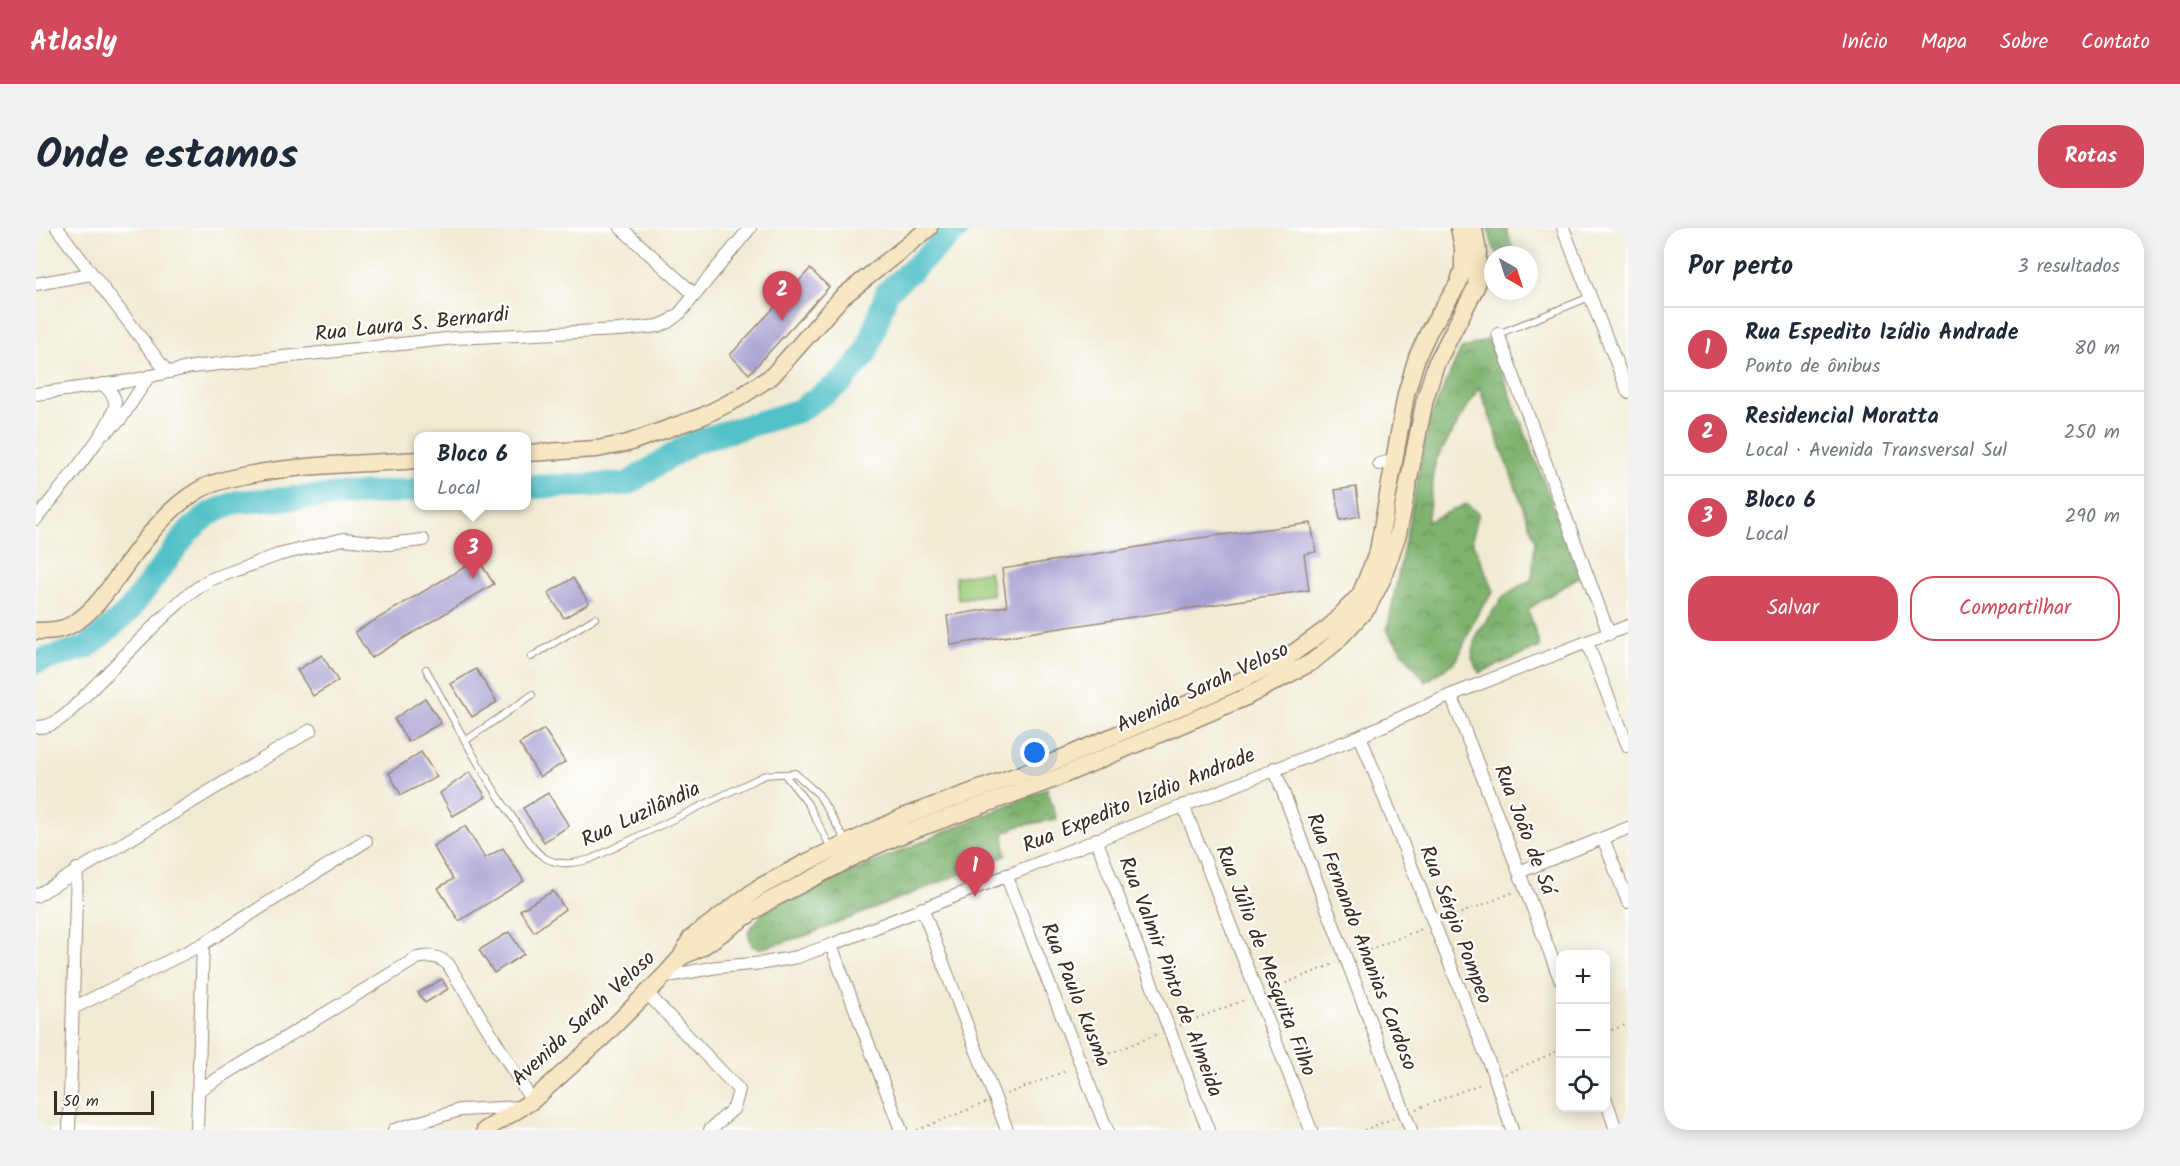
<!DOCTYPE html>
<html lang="pt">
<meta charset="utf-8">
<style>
:root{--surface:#fff;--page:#f2f2f3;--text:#1f2937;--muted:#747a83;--line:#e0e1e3;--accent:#d1495b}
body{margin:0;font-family:Kalam,sans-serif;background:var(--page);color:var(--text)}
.controls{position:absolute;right:18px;bottom:18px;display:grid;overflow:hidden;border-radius:12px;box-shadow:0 3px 15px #0003}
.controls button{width:54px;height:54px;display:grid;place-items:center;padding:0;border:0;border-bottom:2px solid var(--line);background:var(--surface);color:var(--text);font:30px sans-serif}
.compass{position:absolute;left:1448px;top:18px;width:54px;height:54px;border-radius:50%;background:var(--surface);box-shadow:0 3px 15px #0003;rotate:141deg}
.scale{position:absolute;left:18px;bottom:15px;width:100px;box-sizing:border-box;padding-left:6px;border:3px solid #3b2a1e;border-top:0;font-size:16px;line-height:21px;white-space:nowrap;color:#3b2a1e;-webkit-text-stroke:4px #fff;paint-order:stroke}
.you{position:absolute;left:999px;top:525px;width:21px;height:21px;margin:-15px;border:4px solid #fff;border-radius:50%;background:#1a73e8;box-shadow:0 0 0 9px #1a73e833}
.badge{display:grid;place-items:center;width:39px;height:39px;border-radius:50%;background:var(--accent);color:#fff;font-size:20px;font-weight:700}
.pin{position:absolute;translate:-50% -50px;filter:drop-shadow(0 2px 3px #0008)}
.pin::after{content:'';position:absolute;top:32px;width:21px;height:18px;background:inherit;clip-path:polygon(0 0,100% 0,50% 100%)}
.popup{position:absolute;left:378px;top:204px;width:117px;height:78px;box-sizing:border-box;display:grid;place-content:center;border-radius:12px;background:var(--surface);filter:drop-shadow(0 2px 4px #0005);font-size:20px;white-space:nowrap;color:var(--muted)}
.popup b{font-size:22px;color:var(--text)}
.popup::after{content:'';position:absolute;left:50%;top:100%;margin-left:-12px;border:12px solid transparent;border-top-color:var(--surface)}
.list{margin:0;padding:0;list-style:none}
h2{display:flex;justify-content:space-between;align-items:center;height:78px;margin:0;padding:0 24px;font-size:26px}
h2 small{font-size:20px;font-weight:400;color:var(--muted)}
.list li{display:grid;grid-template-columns:39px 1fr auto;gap:18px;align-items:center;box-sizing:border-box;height:84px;padding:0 24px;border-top:2px solid var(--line)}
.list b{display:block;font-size:22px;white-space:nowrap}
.list p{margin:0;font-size:20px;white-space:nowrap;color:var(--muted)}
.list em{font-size:20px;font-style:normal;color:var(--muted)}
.actions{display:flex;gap:12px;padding:18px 24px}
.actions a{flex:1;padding:14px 0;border:2px solid var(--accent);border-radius:24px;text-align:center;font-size:21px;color:var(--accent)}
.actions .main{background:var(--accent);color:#fff}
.icon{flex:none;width:33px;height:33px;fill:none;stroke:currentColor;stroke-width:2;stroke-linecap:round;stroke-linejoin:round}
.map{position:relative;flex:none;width:1592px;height:902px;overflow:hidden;border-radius:24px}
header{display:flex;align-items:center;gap:36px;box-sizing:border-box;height:84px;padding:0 30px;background:var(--accent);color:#fff}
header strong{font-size:28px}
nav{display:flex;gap:33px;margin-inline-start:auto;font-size:21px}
.intro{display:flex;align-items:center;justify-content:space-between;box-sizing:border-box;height:144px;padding:0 36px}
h1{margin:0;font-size:42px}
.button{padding:15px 27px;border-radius:24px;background:var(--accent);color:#fff;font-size:21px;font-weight:700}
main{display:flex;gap:36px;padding:0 36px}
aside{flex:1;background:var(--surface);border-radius:24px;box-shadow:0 3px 15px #0003}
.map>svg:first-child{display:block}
.forest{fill:url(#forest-crowns);stroke:#5c6e46;stroke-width:1.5}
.pitch{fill:#9ecf7f;stroke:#6c7c4e;stroke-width:1.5}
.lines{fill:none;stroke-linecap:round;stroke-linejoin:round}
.river{stroke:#53c1c8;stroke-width:24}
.building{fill:#aaa1d2}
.service-casing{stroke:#968a79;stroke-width:8}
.minor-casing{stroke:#968a79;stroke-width:14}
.secondary-casing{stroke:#968a79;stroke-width:19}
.path{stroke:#968a79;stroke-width:2;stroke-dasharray:1.5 4.5;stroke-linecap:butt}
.service{stroke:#fff;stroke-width:6}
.minor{stroke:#fff;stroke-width:12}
.secondary{stroke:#f9e7c3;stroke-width:16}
.labels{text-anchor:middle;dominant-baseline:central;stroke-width:4.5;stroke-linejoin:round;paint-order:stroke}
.street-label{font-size:21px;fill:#3b2a1e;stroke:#fff}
</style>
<header>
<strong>Atlasly</strong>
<nav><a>Início</a><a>Mapa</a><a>Sobre</a><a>Contato</a></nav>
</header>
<div class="intro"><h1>Onde estamos</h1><a class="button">Rotas</a></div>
<main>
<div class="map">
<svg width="1592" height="902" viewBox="0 0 1592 902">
<defs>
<pattern id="forest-crowns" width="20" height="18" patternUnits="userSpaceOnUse" patternTransform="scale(1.5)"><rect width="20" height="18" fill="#7eb26e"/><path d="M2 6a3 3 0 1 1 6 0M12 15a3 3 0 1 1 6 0" fill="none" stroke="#68915a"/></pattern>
</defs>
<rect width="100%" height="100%" fill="#fff"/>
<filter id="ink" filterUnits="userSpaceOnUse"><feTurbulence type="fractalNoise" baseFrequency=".0167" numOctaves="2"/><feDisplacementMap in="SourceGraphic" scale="12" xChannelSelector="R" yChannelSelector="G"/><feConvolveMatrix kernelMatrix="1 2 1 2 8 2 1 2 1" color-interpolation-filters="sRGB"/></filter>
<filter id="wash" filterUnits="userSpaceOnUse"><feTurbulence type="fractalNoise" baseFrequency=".008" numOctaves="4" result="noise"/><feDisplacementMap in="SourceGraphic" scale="24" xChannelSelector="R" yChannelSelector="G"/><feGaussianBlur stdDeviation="1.35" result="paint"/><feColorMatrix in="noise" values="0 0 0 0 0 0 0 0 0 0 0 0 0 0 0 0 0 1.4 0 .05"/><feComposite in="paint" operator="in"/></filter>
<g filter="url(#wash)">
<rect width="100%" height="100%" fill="#f1ebd4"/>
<path class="forest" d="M1452,0H1470L1479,27H1463L1457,19Z
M1453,111L1544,348L1492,381L1504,419L1443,445L1436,430L1441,405L1468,368L1496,351L1499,312L1443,159L1400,232L1391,294L1430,276L1443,285L1436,311L1458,363L1439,390L1421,432L1390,454L1351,403L1393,193L1425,121Z
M1011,560L1021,591L983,598L968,605L970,628L769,708L723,721L716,718L712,704L730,681Z"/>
<path class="pitch" d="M953,343L957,366L922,371L919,349Z"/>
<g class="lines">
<path class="river" d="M491,259L591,256L657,214L762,183L807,153L830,126L851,64L922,0
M0,434L51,419L92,384L152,304L173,286L201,274L383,262"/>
</g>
<g id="blocks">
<path class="building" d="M774,41L793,59L713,146L694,127Z
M1320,259L1324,288L1304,292L1299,262Z
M1275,295L1280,324L1268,326L1273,362L915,417L911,388L971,378L966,341L1133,314Z
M442,331L458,356L335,430L319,404Z
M537,350L553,375L528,390L512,365Z
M286,427L302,453L277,468L261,442Z
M440,441L461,474L436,489L415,456Z
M389,470L405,495L372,514L358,491Z
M508,501L529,534L504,549L483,516Z
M385,524L401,549L365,567L353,545Z
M434,544L450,569L417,588L404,565Z
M512,565L533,598L508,614L487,580Z
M429,598L449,630L467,620L488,653L423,693L402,660L417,651L397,618Z
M517,663L529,681L498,704L484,682Z
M473,704L488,726L458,745L443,722Z
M406,751L412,761L389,775L382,765Z"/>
</g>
</g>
<g filter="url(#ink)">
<use href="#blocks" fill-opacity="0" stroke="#968a79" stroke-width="1.5"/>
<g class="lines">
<g class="service-casing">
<path id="service" d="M1462,106L1554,69
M495,429L559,390
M390,441C419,495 448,550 484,600C491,611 499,625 511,631C526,638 540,635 555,631L727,548C738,545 748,547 759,545L783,567L810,613
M429,513L496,467
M749,547L772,576L796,622"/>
</g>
<g class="minor-casing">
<path id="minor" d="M21,0L131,144
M585,0L659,67
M1527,0L1592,164
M0,56L55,46
M1462,106L1573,406
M0,166L93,153L156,139L419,110L583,102L622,98L632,94L644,85L714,0
M70,204L84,192L113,148
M1343,236L1358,233
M0,291C18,268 77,201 79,176C80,168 72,161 67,156
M1551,415L1592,518
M1415,467L1524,751
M0,499C13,500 22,493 32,485L121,395L149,369L173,352L242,327L308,311L352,316L387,312
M1324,508L1459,850L1476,902
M1238,540L1375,902
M1147,577L1275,902
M1567,610L1592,674
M1060,611L1172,902
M1483,644L1592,600
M970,647L1071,902
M0,668L275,502
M886,680L971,902
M795,717L865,902
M627,749L681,739L728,735L761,729L795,717L1324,508L1415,467L1592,398
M610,764L703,862L698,880L674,902
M37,780L167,716L330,613
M163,862L381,730C394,727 402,728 412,736L496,873
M1570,872L1580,902
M33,902L41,641
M161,902L167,716
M358,902L424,882L484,879"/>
</g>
<g class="secondary-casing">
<path id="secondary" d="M491,225L561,221L592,215L667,188L701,171L736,148L805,70L893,0
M0,403C12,403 24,403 35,397C57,385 71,363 85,344C107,314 130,281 163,262C177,254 194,250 211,247C267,236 326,236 383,232
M645,729L666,719L731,674L837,619L875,603L1016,552L1210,469L1276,434L1299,415L1332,379L1346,352L1362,306L1389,171L1400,136L1440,59L1442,24L1438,0
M449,902L496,873L566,810L627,749L645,729L655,710L722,660L771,634L869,588L1010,537L1202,454L1249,431L1292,400L1324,367L1342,323L1370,166L1381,129L1393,103L1422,56L1427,41V19L1423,0"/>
</g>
<path class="path" d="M1408,692L1478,664
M1322,726L1386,701
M1233,762L1300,735
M1144,797L1211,771
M1570,804L1592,796
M1057,832L1122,806
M1469,846L1524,822
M971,866L1032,842
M1380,881L1447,855
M881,902L949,875
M1328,902L1358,890"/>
<use href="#service" class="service"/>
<use href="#minor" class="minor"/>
<use href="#secondary" class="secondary"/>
</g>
</g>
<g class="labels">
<g class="street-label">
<text transform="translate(376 97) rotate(-6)">Rua Laura S. Bernardi</text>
<text transform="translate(1167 460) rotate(-25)">Avenida Sarah Veloso</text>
<text transform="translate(1103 573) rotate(-22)">Rua Expedito Izídio Andrade</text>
<text transform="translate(605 587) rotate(-25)">Rua Luzilândia</text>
<text transform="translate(1488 602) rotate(69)">Rua João de Sá</text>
<text transform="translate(1419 697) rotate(69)">Rua Sérgio Pompeo</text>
<text transform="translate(1325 714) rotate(69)">Rua Fernando Ananias Cardoso</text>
<text transform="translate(1229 733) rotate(69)">Rua Júlio de Mesquita Filho</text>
<text transform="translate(1134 749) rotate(69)">Rua Valmir Pinto de Almeida</text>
<text transform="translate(1039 767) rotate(68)">Rua Paulo Kusma</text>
<text transform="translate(548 791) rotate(-43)">Avenida Sarah Veloso</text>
</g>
</g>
</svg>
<div class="controls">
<button>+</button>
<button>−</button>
<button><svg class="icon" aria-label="locate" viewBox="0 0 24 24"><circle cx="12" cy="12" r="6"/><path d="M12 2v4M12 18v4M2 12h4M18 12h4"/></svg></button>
</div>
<svg class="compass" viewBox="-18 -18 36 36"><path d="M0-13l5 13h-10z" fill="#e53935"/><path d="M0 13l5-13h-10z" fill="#747a83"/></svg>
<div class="scale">50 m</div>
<div class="you"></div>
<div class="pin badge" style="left:939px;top:669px">1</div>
<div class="pin badge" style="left:746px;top:93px">2</div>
<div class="pin badge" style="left:437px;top:351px">3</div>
<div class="popup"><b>Bloco 6</b>Local</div>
</div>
<aside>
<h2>Por perto<small>3 resultados</small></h2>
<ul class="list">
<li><span class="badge">1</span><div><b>Rua Espedito Izídio Andrade</b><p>Ponto de ônibus</p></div><em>80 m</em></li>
<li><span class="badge">2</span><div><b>Residencial Moratta</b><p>Local · Avenida Transversal Sul</p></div><em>250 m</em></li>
<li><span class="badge">3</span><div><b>Bloco 6</b><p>Local</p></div><em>290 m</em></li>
</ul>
<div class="actions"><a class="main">Salvar</a><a>Compartilhar</a></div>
</aside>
</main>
